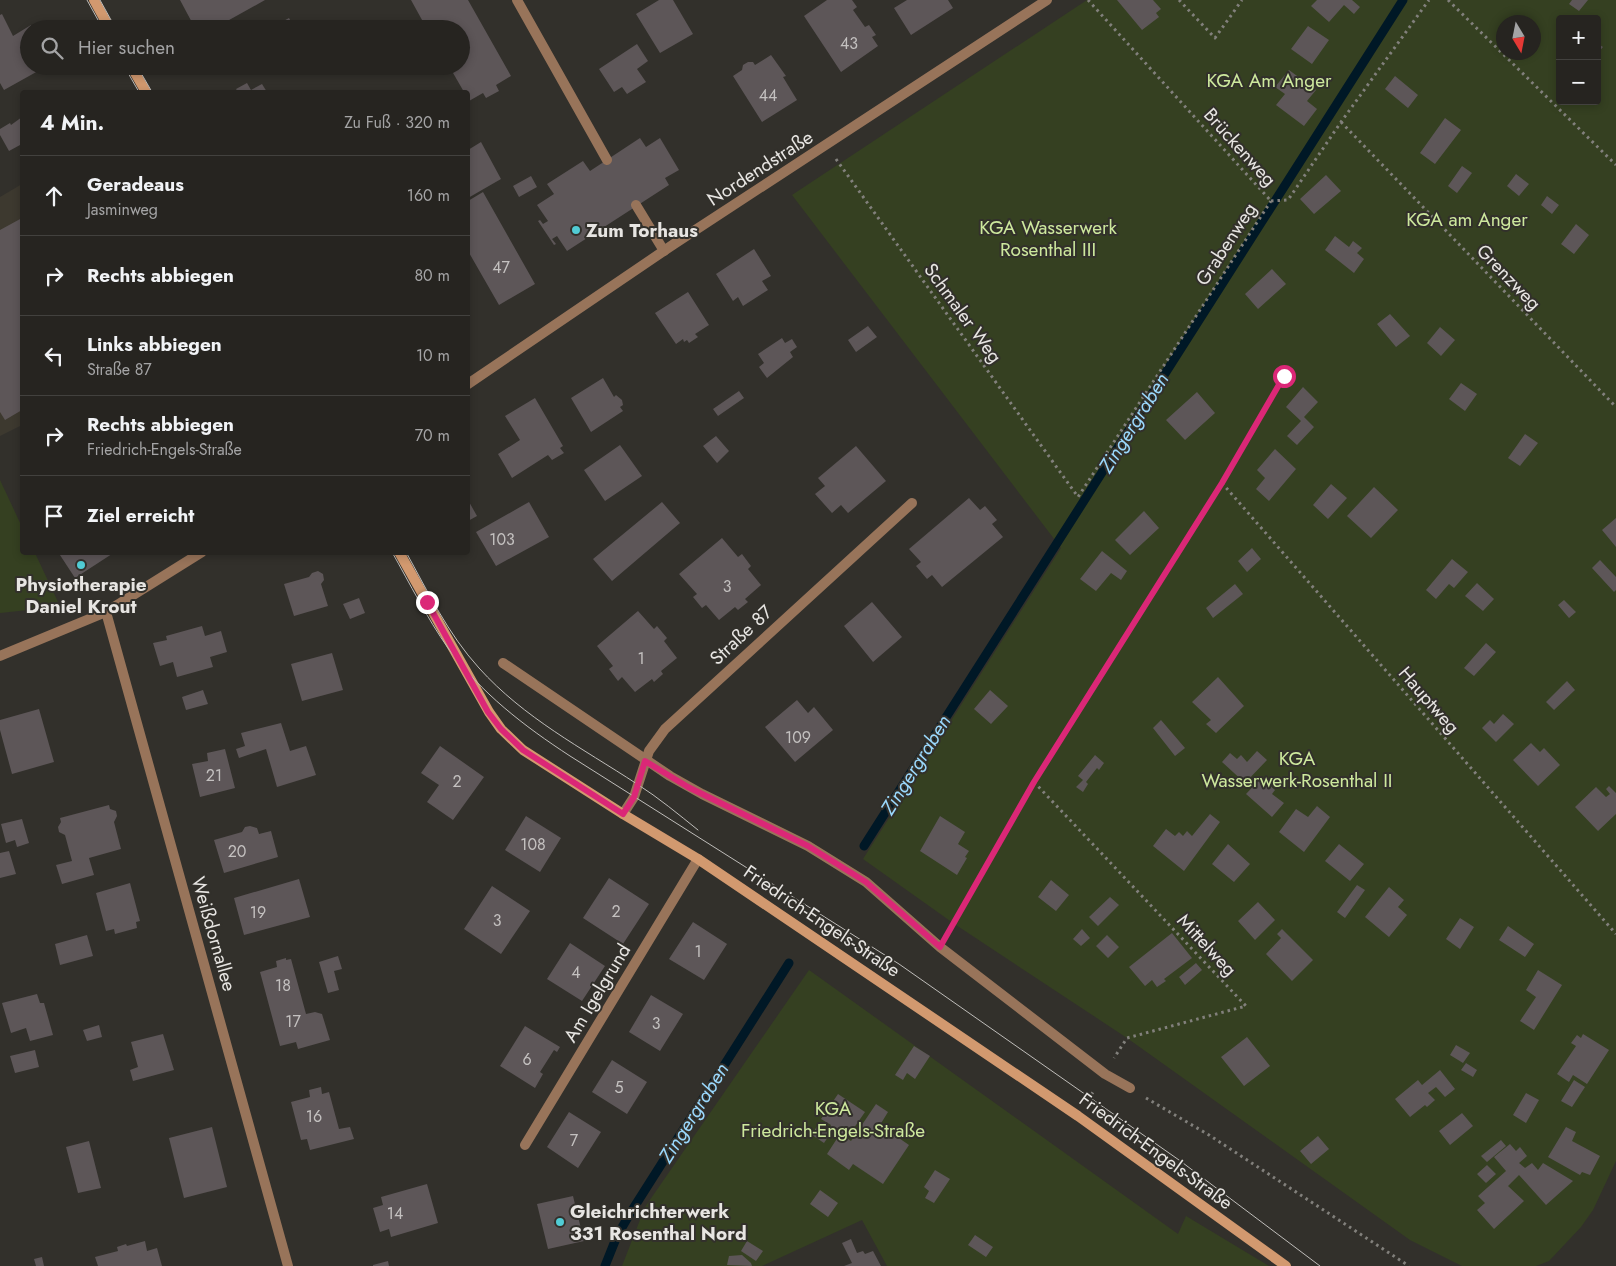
<!DOCTYPE html>
<html lang="de">
<meta charset="utf-8">
<style>
:root{--surface:#262420;--page:#32302d;--text:#f1f3f6;--muted:#a4a4a5;--line:#42413e}
body{margin:0;font-family:Jost,sans-serif;background:var(--page);color:var(--text)}
.controls{position:absolute;right:15px;top:15px;display:grid;overflow:hidden;border-radius:5px;box-shadow:0 2px 8px #0003}
.controls button{width:45px;height:45px;display:grid;place-items:center;padding:0;border:0;border-bottom:1px solid var(--line);background:var(--surface);color:var(--text);font:25px sans-serif}
.compass{position:absolute;left:1496px;top:15px;width:45px;height:45px;border-radius:50%;background:var(--surface);box-shadow:0 2px 8px #0003;rotate:170deg}
.stop{position:absolute;width:15px;height:15px;margin:-11px;border:4px solid #db2777;border-radius:50%;background:#fff}
.stop.end{background:#db2777;border-color:#fff;box-shadow:0 1px 5px #0008}
.list{margin:0;padding:0;list-style:none}
h2{display:flex;justify-content:space-between;align-items:center;height:65px;margin:0;padding:0 20px;font-size:21px}
h2 small{font-size:16px;font-weight:400;color:var(--muted)}
.list li{display:grid;grid-template-columns:32px 1fr auto;gap:15px;align-items:center;box-sizing:border-box;height:80px;padding:0 20px;border-top:1px solid var(--line)}
.list b{display:block;font-size:19px;white-space:nowrap}
.list p{margin:0;font-size:16px;white-space:nowrap;color:var(--muted)}
.list em{font-size:16px;font-style:normal;color:var(--muted)}
.icon{flex:none;width:28px;height:28px;fill:none;stroke:currentColor;stroke-width:2;stroke-linecap:round;stroke-linejoin:round}
.map{position:relative;flex:none;width:1616px;height:1266px;overflow:hidden}
.search{position:absolute;background:var(--surface);box-shadow:0 2px 8px #0003;left:20px;top:20px;width:450px;height:55px;display:flex;align-items:center;gap:12px;box-sizing:border-box;padding:0 18px;border-radius:28px;color:var(--muted);font-size:19px}
.panel{position:absolute;background:var(--surface);box-shadow:0 2px 8px #0003;left:20px;top:90px;width:450px;height:465px;border-radius:5px}
.map>svg:first-child{display:block}
.built{fill:#3d392f}
.green{fill:#354021;fill-rule:evenodd}
.lines{fill:none;stroke-linecap:round;stroke-linejoin:round}
.stream{stroke:#001826;stroke-width:9}
.building{fill:#5d5658}
.path{stroke:#82807c;stroke-width:3;stroke-dasharray:2.5 4;stroke-linecap:butt}
.lane{stroke:#98745a;stroke-width:10}
.street{stroke:#98745a;stroke-width:10}
.secondary{stroke:#d2996f;stroke-width:10}
.tram{stroke:#bfbdba;stroke-width:1}
.route{stroke:#db2777;stroke-width:6}
.poi-dot{fill:#51ccd5;stroke:#32302b;stroke-width:2}
.labels{text-anchor:middle;dominant-baseline:central;stroke-width:4;stroke-linejoin:round;paint-order:stroke}
.number-label{font-size:16px;fill:#c4c1c0}
.park-label{font-size:19px;fill:#cde89d;stroke:#32302b}
.street-label{font-size:19px;fill:#e7e5e2;stroke:#32302b}
.poi-label{font-size:19px;font-weight:bold;fill:#e7e5e2;stroke:#32302b;text-anchor:start}
.water-label{font-size:20px;font-style:italic;fill:#9ad8fc;stroke:#32302b}
</style>
<div class="map">
<svg width="1616" height="1266" viewBox="0 0 1616 1266">
<rect width="100%" height="100%" fill="#32302b"/>
<path class="built" d="M22,184V425L0,436V197Z"/>
<path class="green" d="M1087,0H1616V1161L1593,1210L1581,1227L1549,1261L1536,1266H1462L1410,1240L1127,1038L953,923L863,859L1061,548L792,195ZM1560,19H1597V101H1560ZM1504,22H1534V52H1504Z
M0,480L22,527V552L35,553L58,602L47,608L0,613Z
M809,970L1178,1234L1186,1216L1269,1266H887L862,1220L762,1266H622L645,1207Z"/>
<g class="lines">
<path class="stream" d="M864,846L1403,0
M605,1266L617,1236L631,1212L789,963"/>
</g>
<path class="building" d="M180,0H265L213,29H207L204,23L195,28Z
M411,0H468L511,76L496,85L499,91L486,98L483,93L469,101L468,92H464L449,66H461V29H427Z
M659,0H673L693,34L660,53L636,14Z
M827,0H852L857,7L853,10L865,27L869,25L876,35L872,37L878,46L841,72L804,16Z
M907,0H948L953,8L911,35L894,8Z
M1117,0H1153L1161,9L1156,13L1159,17L1142,30Z
M1317,0H1352L1360,7L1354,14L1344,5L1329,22L1311,6Z
M1572,0H1588L1579,11L1569,4Z
M2,14L13,36L31,25L33,29H29V66H47L4,90L0,83V15Z
M289,18L295,29H269Z
M1308,26L1329,40L1312,64L1291,49Z
M1597,43L1603,47L1597,54Z
M637,44L648,61L637,69L646,82L627,94L622,87L614,92L599,69Z
M771,55L786,76L783,77L797,100L762,122L733,76L742,70L743,65L748,62H753L755,65Z
M1289,70L1316,90L1307,101L1317,109L1304,126L1276,105L1285,94L1275,87Z
M1395,76L1418,95L1408,108L1385,89Z
M247,83L251,90L262,84L267,92H238L236,89Z
M22,117V151L20,145L9,151L0,135V129L10,123L11,125Z
M1445,118L1461,130L1435,164L1420,153Z
M640,138L646,147L660,138L679,170L665,178L669,185L567,251L557,236L552,239L556,244L554,245L538,221L540,220L543,224L548,221L537,205L554,194L547,184L583,161L590,171Z
M481,142L501,179L468,198V150Z
M1462,166L1472,173L1457,193L1448,186Z
M1516,174L1529,184L1519,196L1507,186Z
M1326,175L1341,191L1314,214L1300,199Z
M531,176L537,187L519,197L513,186Z
M483,192L535,284L499,305L468,251V201Z
M1547,196L1559,205L1552,214L1541,205Z
M22,218V410L5,420L0,412V230Z
M1576,224L1589,235L1574,254L1561,244Z
M1335,236L1349,247L1353,241L1362,248L1357,253L1364,259L1354,273L1325,250Z
M754,249L771,276L762,281L768,290L743,306L738,297L733,301L716,274Z
M1272,269L1286,284L1258,309L1245,294Z
M688,292L709,325L695,334L698,337L689,343L687,340L684,342L683,339L676,344L655,313Z
M1390,314L1410,336L1396,347L1377,324Z
M868,326L877,337L856,352L848,340Z
M1440,327L1455,340L1441,356L1427,343Z
M782,338L785,343L792,339L797,347L790,352L793,357L767,378L759,367L764,363L758,354Z
M603,378L614,397L616,395L622,400L623,405L620,407L623,411L591,432L571,398Z
M1461,383L1477,394L1465,411L1449,399Z
M1303,387L1318,402L1304,417L1314,427L1297,445L1287,436L1301,421L1286,407Z
M739,391L744,398L718,416L713,409Z
M1197,392L1215,413L1185,440L1166,420Z
M535,398L563,446L560,448L564,453L552,460L548,455L512,478L498,454L520,440L505,416Z
M1525,434L1538,443L1520,466L1508,458Z
M716,436L729,451L717,463L703,446Z
M620,445L642,476L605,501L584,470Z
M856,446L886,481L848,513L841,505L832,513L815,494L825,486L818,478Z
M1275,449L1296,469L1269,501L1256,489L1265,478L1257,470Z
M1331,484L1347,498L1328,519L1313,505Z
M1374,487L1398,510L1371,538L1347,516Z
M969,498L980,510L985,506L997,520L992,524L1003,537L942,587L932,575L927,579L916,566L921,562L909,549Z
M468,500L477,516L468,521Z
M529,502L549,537L496,566L476,532Z
M662,502L680,523L612,581L593,559Z
M1144,511L1159,528L1130,555L1115,540Z
M1616,518V547L1602,530Z
M722,538L738,557L742,554L751,566L748,569L761,585L745,599L748,602L738,610L735,607L719,620L706,605L702,608L693,597L697,594L679,574Z
M1252,548L1261,559L1247,572L1238,561Z
M1102,551L1127,571L1121,580L1111,573L1096,591L1080,579Z
M58,552H115L75,578Z
M1452,559L1468,572L1454,588L1449,584L1436,599L1426,590Z
M1600,560L1616,577V590L1614,592L1592,568Z
M318,571L323,574L324,580L321,584L328,606L294,616L284,584L309,577L312,573Z
M1477,583L1494,599L1483,611L1465,596Z
M1235,584L1243,594L1213,618L1206,608Z
M359,598L365,613L350,619L343,604Z
M1564,600L1576,612L1569,618L1558,605Z
M872,602L902,637L873,662L844,626Z
M638,611L654,629L657,626L667,638L664,641L677,658L661,671L663,674L654,682L652,679L635,692L622,677L618,681L609,669L613,666L597,646Z
M202,626L205,636L221,631L227,652L210,657L213,667L177,677L173,662L160,666L153,643L167,640L166,636Z
M1486,643L1496,652L1474,676L1464,668Z
M332,653L343,690L302,701L291,664Z
M1218,677L1244,706L1216,733L1206,724L1211,720L1192,702Z
M1567,681L1575,690L1554,710L1546,702Z
M203,690L208,704L186,710L182,697Z
M990,690L1008,706L991,724L974,709Z
M797,700L808,713L814,707L833,730L795,762L765,727Z
M39,709L54,762L12,774L0,730V720Z
M1503,714L1514,724L1496,742L1482,728L1490,720L1494,724Z
M1161,720L1185,748L1175,756L1153,728Z
M281,723L290,751L306,746L316,775L277,787L266,749L239,758L236,749L245,746L241,733Z
M1531,743L1540,752L1544,748L1560,765L1538,786L1513,760Z
M440,746L484,777L453,820L427,802L439,785L421,773Z
M225,749L235,788L200,797L192,764L208,761L207,753Z
M1257,751L1267,760L1245,783L1222,762L1230,753L1237,759L1241,755L1247,762Z
M1095,755L1104,763L1099,770L1097,768L1086,782L1088,784L1083,792L1076,787L1083,780L1078,776Z
M1261,778L1275,790L1272,794L1284,803L1272,817L1246,794Z
M1609,786L1616,793V814L1598,831L1575,807L1596,787L1606,797L1610,794L1606,789Z
M109,805L110,809L116,811L117,816L114,822L121,849L89,858L94,875L62,884L56,865L72,861L65,835L59,832L58,827L61,822L60,818Z
M1317,806L1330,817L1304,852L1279,832L1296,809L1308,817Z
M1210,814L1220,822L1184,871L1153,846L1166,829L1175,836L1179,832L1183,836L1187,831L1192,836Z
M526,816L561,838L540,872L505,850Z
M940,816L965,832L958,844L969,851L965,857L967,858L957,875L920,851Z
M22,819L29,843L17,847L15,840L6,843L1,824Z
M250,826L257,828L259,834L271,831L278,857L224,873L214,840L242,832L245,827Z
M1228,844L1250,864L1234,882L1212,864Z
M1339,844L1364,864L1350,881L1325,861Z
M9,851L16,874L0,878V853Z
M609,878L649,904L623,944L583,918Z
M299,879L310,917L244,935L234,898Z
M1051,880L1069,895L1056,911L1038,897Z
M130,883L140,921L136,922L137,928L115,934L114,929L106,931L96,893Z
M1357,885L1365,890L1345,918L1337,912Z
M492,886L530,911L501,954L464,929Z
M1389,887L1404,900L1398,907L1407,915L1389,937L1365,917Z
M1110,897L1119,905L1098,926L1089,917Z
M1258,902L1275,920L1255,940L1238,921Z
M1460,918L1474,927L1460,949L1446,939Z
M693,922L727,944L704,980L669,959Z
M1508,926L1534,944L1525,957L1499,940Z
M1082,929L1090,938L1081,946L1073,939Z
M1282,929L1313,960L1292,981L1266,954L1281,938L1277,934Z
M1172,933L1192,958L1164,979L1166,981L1157,987L1152,980L1145,986L1129,967Z
M87,935L93,956L60,965L55,944Z
M1107,935L1119,947L1108,958L1096,946Z
M570,943L605,966L582,1001L547,979Z
M338,956L342,969L334,971L339,990L328,993L319,962Z
M286,958V960L291,959L306,1014L315,1012L322,1014L330,1040L298,1049L296,1042L280,1046L260,972L277,967L276,961Z
M1196,963L1202,970L1185,985L1179,977Z
M1538,970L1562,985L1534,1030L1520,1021L1536,997L1526,990Z
M37,994L40,1003H44L53,1035L30,1041L26,1028L11,1033L2,1003Z
M651,995L683,1014L660,1051L629,1032Z
M99,1025L102,1037L87,1041L83,1030Z
M525,1026L560,1047L557,1052L554,1050L540,1072L543,1074L535,1088L500,1066Z
M163,1034L174,1070L133,1081L130,1070L138,1067L131,1042Z
M1583,1034L1609,1050L1587,1084L1573,1075L1569,1082L1557,1074L1576,1046L1571,1043L1577,1035L1581,1038Z
M1247,1037L1270,1066L1244,1086L1221,1057Z
M1456,1045L1470,1053L1463,1063L1450,1055Z
M914,1046L930,1056L915,1079L907,1073L903,1080L895,1075Z
M35,1050L39,1067L15,1073L10,1056Z
M612,1060L647,1082L627,1114L592,1092Z
M1466,1063L1477,1070L1473,1077L1461,1070Z
M1440,1070L1455,1089L1445,1097L1436,1087L1428,1093L1435,1100L1427,1107L1425,1105L1410,1117L1395,1099L1418,1080L1422,1085Z
M1574,1080L1585,1087L1572,1107L1561,1101Z
M321,1087L322,1094L329,1092L339,1129L350,1127L354,1139L310,1150L307,1139L301,1140L291,1102L310,1097L309,1090Z
M1526,1093L1539,1100L1526,1123L1513,1115Z
M838,1094L865,1112L847,1138L851,1141L876,1104L888,1112L880,1125L909,1145L883,1184L853,1164L849,1170L827,1154L838,1137L828,1130L831,1125L821,1119Z
M569,1112L601,1132L578,1168L547,1147Z
M1462,1113L1473,1126L1450,1145L1439,1131Z
M817,1126L830,1134L824,1143L812,1135Z
M212,1127L227,1187L184,1198L169,1138Z
M1566,1127L1576,1132L1572,1141L1600,1156L1590,1175L1582,1172L1580,1175L1548,1157Z
M1318,1136L1329,1149L1311,1164L1300,1151Z
M1501,1140L1506,1146L1487,1162L1481,1156Z
M89,1141L101,1188L78,1193L66,1147Z
M1510,1144L1516,1151L1520,1147L1527,1156L1519,1163L1525,1168L1532,1163L1538,1170L1543,1163L1573,1181L1546,1205L1519,1175L1508,1186L1524,1201L1494,1229L1477,1210L1485,1203L1478,1196L1506,1171L1494,1157Z
M1487,1165L1496,1174L1486,1183L1477,1174Z
M935,1170L950,1179L934,1203L925,1198L929,1191L924,1187Z
M427,1184L438,1223L391,1237L389,1229L380,1232L373,1208L383,1205L381,1197Z
M820,1190L838,1203L828,1217L810,1204Z
M573,1196L584,1241L548,1249L537,1204Z
M975,1235L993,1247L986,1257L968,1245Z
M851,1239L857,1253L863,1251L865,1254L873,1251L881,1266H844L852,1263L842,1243Z
M145,1241L147,1251L157,1248L162,1266H98L95,1257L118,1251L117,1247L126,1244L127,1246Z
M747,1241L763,1251L756,1261L741,1251Z
M742,1255L751,1263L752,1266L727,1265L729,1256Z
M42,1257L44,1266H36L34,1259Z
M388,1261L389,1266H373V1265Z"/>
<g class="lines">
<path class="path" d="M1088,0L1271,201
M1179,0L1215,38L1242,0
M1448,0L1616,165
M1341,122L1616,407
M836,159L1078,497L1271,201
M1271,201L1288,200L1341,122L1429,0
M1222,483L1616,934
M1034,782L1246,1006L1127,1038L1114,1058
M949,930L1034,782L1222,483L1284,376
M1146,1098L1209,1135L1409,1266
M1088,1100L1095,1089"/>
<path class="lane" d="M517,0L607,160
M636,205L664,251
M503,663L670,776L702,794L808,846L866,882L940,947L1105,1074L1130,1088
M525,1145L698,859"/>
<path class="street" d="M468,384L674,244L1047,0
M106,612L288,1266
M0,656L106,612L202,552
M623,814L634,797L649,751L665,729L912,503"/>
<path class="secondary" d="M94,0L110,29
M131,66L146,92
M399,552L489,712L501,729L523,750L623,814L698,859L1078,1116L1286,1266"/>
<path class="tram" d="M87,0L103,29
M100,0L116,29
M124,66L139,92
M137,66L152,92
M392,552C410,584 427,618 448,648C481,693 524,726 570,756L899,964L1179,1160L1320,1266
M406,552C428,592 448,634 479,668C524,718 582,748 637,784C659,798 678,814 698,830"/>
</g>
<g class="lines">
<path class="route" d="M427,602L488,712L501,729L523,750L623,814L634,797L645,761L688,787L808,846L866,882L940,947L1034,782L1222,483L1284,376"/>
</g>
<g class="poi-dot">
<circle cx="576" cy="230" r="5"/>
<circle cx="81" cy="565" r="5"/>
<circle cx="560" cy="1222" r="5"/>
</g>
<g class="labels">
<g class="number-label">
<text x="849" y="43">43</text>
<text x="768" y="95">44</text>
<text x="501" y="267">47</text>
<text x="502" y="539">103</text>
<text x="727" y="586">3</text>
<text x="641" y="658">1</text>
<text x="798" y="737">109</text>
<text x="214" y="775">21</text>
<text x="457" y="781">2</text>
<text x="533" y="844">108</text>
<text x="237" y="851">20</text>
<text x="616" y="911">2</text>
<text x="258" y="912">19</text>
<text x="497" y="920">3</text>
<text x="698" y="951">1</text>
<text x="576" y="972">4</text>
<text x="283" y="985">18</text>
<text x="293" y="1021">17</text>
<text x="656" y="1023">3</text>
<text x="527" y="1059">6</text>
<text x="619" y="1087">5</text>
<text x="314" y="1116">16</text>
<text x="574" y="1140">7</text>
<text x="395" y="1213">14</text>
</g>
<g class="park-label">
<text x="1269" y="80">KGA Am Anger</text>
<text x="1467" y="219">KGA am Anger</text>
<text x="1048" y="227">KGA Wasserwerk<tspan x="1048" dy="22">Rosenthal III</tspan></text>
<text x="1297" y="758">KGA<tspan x="1297" dy="22">Wasserwerk-Rosenthal II</tspan></text>
<text x="833" y="1108">KGA<tspan x="833" dy="22">Friedrich-Engels-Straße</tspan></text>
</g>
<g class="street-label">
<text transform="translate(1240 147) rotate(48)">Brückenweg</text>
<text transform="translate(760 168) rotate(-33)">Nordendstraße</text>
<text transform="translate(1226 244) rotate(-57)">Grabenweg</text>
<text transform="translate(1509 277) rotate(46)">Grenzweg</text>
<text transform="translate(963 313) rotate(54)">Schmaler Weg</text>
<text transform="translate(741 635) rotate(-43)">Straße 87</text>
<text transform="translate(1429 700) rotate(49)">Hauptweg</text>
<text transform="translate(822 921) rotate(34)">Friedrich-Engels-Straße</text>
<text transform="translate(214 934) rotate(74)">Weißdornallee</text>
<text transform="translate(1207 945) rotate(47)">Mittelweg</text>
<text transform="translate(597 993) rotate(-59)">Am Igelgrund</text>
<text transform="translate(1156 1151) rotate(36)">Friedrich-Engels-Straße</text>
</g>
<g class="poi-label">
<text x="586" y="230">Zum Torhaus</text>
<text x="81" y="584" text-anchor="middle">Physiotherapie<tspan x="81" dy="22">Daniel Krout</tspan></text>
<text x="570" y="1211">Gleichrichterwerk<tspan x="570" dy="22">331 Rosenthal Nord</tspan></text>
</g>
<g class="water-label">
<text transform="translate(1134 423) rotate(-58)">Zingergraben</text>
<text transform="translate(916 765) rotate(-58)">Zingergraben</text>
<text transform="translate(694 1113) rotate(-58)">Zingergraben</text>
</g>
</g>
</svg>
<div class="controls">
<button>+</button>
<button>−</button>
</div>
<svg class="compass" viewBox="-18 -18 36 36"><path d="M0-13l5 13h-10z" fill="#e53935"/><path d="M0 13l5-13h-10z" fill="#a4a4a5"/></svg>
<div class="stop" style="left:1284px;top:376px"></div>
<div class="stop end" style="left:427px;top:602px"></div>
<div class="search"><svg class="icon" aria-label="search" viewBox="0 0 24 24"><circle cx="10" cy="10" r="6"/><path d="M15 15l6 6"/></svg>Hier suchen</div>
<section class="panel">
<h2>4 Min.<small>Zu Fuß · 320 m</small></h2>
<ul class="list">
<li><svg class="icon" aria-label="ahead" viewBox="0 0 24 24"><path d="M12 20V5M6 11l6-6 6 6"/></svg><div><b>Geradeaus</b><p>Jasminweg</p></div><em>160 m</em></li>
<li><svg class="icon" aria-label="right" viewBox="0 0 24 24"><path d="M7 20v-9h11M14 6l5 5-5 5"/></svg><div><b>Rechts abbiegen</b></div><em>80 m</em></li>
<li><svg class="icon" aria-label="left" viewBox="0 0 24 24"><path d="M17 20v-9H6M10 6l-5 5 5 5"/></svg><div><b>Links abbiegen</b><p>Straße 87</p></div><em>10 m</em></li>
<li><svg class="icon" aria-label="right" viewBox="0 0 24 24"><path d="M7 20v-9h11M14 6l5 5-5 5"/></svg><div><b>Rechts abbiegen</b><p>Friedrich-Engels-Straße</p></div><em>70 m</em></li>
<li><svg class="icon" aria-label="arrive" viewBox="0 0 24 24"><path d="M6 21V4h12l-3 4 3 4H6"/></svg><div><b>Ziel erreicht</b></div></li>
</ul>
</section>
</div>
